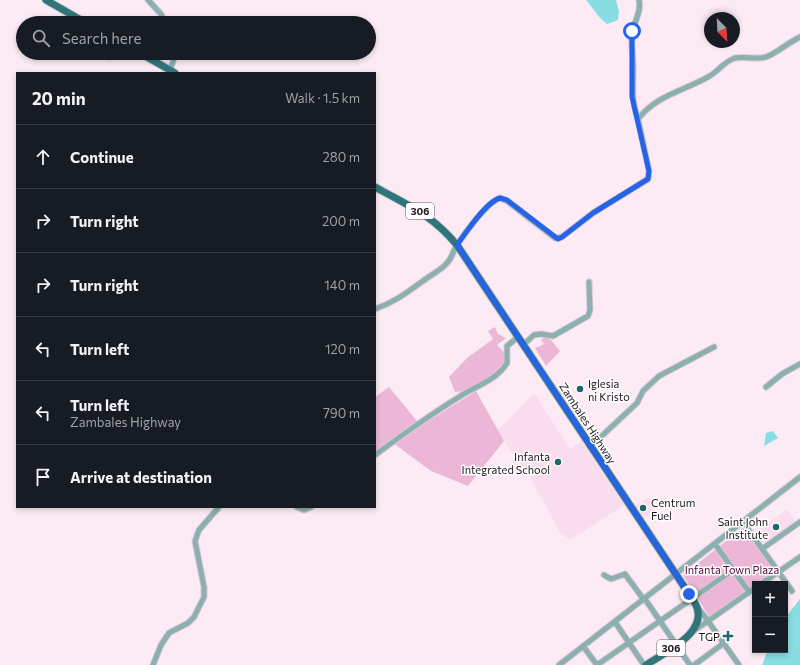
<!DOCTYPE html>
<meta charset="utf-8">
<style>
:root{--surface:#171b24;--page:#20242c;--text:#f1f3f6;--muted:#9ea1a6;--line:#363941}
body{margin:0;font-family:Commissioner,sans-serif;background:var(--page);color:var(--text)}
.controls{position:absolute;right:12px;bottom:12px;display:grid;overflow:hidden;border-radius:0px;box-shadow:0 2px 6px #0003}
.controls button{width:36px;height:36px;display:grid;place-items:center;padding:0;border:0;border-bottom:1px solid var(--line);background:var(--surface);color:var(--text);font:20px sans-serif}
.compass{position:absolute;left:704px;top:12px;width:36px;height:36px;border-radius:50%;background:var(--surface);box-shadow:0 2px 6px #0003;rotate:156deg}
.stop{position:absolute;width:12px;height:12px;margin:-9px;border:3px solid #2563eb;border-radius:50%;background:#fff}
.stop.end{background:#2563eb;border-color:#fff;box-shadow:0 1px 4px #0008}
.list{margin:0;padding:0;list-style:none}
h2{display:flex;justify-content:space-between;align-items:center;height:52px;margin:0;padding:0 16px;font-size:17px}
h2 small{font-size:13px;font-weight:400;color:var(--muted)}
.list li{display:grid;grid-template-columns:26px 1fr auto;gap:12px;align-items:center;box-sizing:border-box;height:64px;padding:0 16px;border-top:1px solid var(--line)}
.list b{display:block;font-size:15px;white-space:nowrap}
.list p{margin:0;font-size:13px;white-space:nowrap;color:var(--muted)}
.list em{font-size:13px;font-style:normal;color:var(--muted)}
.icon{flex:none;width:22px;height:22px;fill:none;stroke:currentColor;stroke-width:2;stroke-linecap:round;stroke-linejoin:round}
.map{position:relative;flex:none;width:800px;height:665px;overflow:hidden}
.search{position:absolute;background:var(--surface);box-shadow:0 2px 6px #0003;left:16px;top:16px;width:360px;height:44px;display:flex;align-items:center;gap:10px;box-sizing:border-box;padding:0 14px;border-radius:22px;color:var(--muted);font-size:15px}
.panel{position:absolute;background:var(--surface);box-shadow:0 2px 6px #0003;left:16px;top:72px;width:360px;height:436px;border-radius:0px}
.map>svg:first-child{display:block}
.built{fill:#f9dced}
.green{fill:#ecb7d7}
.water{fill:#88dee2}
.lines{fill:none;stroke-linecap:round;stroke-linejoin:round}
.minor-casing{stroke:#d8c9d2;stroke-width:7}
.major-casing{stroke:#d8c9d2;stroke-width:9}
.minor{stroke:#8cafb0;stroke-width:5}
.major{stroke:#2e767a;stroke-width:7}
.route{stroke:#2563eb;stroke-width:5}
.poi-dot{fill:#1c696d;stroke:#fefefe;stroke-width:1.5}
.labels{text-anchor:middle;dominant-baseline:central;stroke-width:3;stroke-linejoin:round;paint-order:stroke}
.shield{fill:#fefefe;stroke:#605b5e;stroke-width:1}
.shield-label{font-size:10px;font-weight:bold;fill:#1d151a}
.poi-label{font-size:11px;fill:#1d151a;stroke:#fefefe;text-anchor:end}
.street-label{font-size:11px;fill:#1d151a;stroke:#fefefe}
.park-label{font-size:11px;fill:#4f0a3c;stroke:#fefefe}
</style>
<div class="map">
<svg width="800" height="665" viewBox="0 0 800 665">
<rect width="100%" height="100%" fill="#fcebf5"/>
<path class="built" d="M93,53H116L110,63Z
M534,393L570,449L582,442L624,505L570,540L559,531L529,475L497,431Z
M649,497L656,511L641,519L634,507Z
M787,509L796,522L765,545L756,532Z"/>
<path class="green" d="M495,327L498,334L506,338L497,345L506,354C505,357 505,361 504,363C498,376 468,392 455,392L449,377L467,358L493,339L488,331Z
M547,335L560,351L546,366L535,348L544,344L541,340Z
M389,387L417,421L375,451V397Z
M476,391L504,441L468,486L431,471L393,443Z
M744,527L776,571L755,584V586L710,618L683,575Z"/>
<path class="water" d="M586,0H616L619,11L618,20L607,24L601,19Z
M773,431L778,438L764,446L766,433Z
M800,599V665H762L768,650H785V618Z"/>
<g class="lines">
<g class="minor-casing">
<path id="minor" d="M148,0L161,14L165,23
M170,70L176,53
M638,119C630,97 634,86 633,64C633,54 631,43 632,33C634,22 642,11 639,0
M375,309C398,301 411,289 430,276C436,272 442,269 447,263C452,258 453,251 457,245C465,233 487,202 500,198L507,201L555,238L562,237L593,213L648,179L649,171L638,119C657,95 683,91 708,77C718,72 723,62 735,58C745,56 756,60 766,57C777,53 789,42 800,37
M523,345L534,335L541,334L553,336L588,316L590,310L589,282
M766,387L782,374L800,364
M590,447L637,403L643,391L659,376L714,347
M375,455C402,435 430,415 459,397C475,386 496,381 507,363V346L518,337
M297,507L304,510L311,507
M743,522L792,591
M715,544L749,592
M762,549L800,522
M604,575L611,579L625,574L644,600
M761,584L800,557
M645,599L690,665
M699,609L708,621L755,588
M615,622L644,665
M692,632L708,621L739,665
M583,646L597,665
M153,665L161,645L169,633L188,623L194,617L204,597V587L195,541L199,530L219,507
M559,665L800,477
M597,665L733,570
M694,665L724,643"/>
</g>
<g class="major-casing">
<path id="major" d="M46,0L86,23
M140,53L175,73
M375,187C409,206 431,214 457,245L695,603C711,632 665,652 646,665"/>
</g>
<use href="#minor" class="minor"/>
<use href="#major" class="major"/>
</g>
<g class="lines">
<path class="route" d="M632,31V97L649,171L648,179L593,213L562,237L558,239L507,200L500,198C486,202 466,232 457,245L689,594"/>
</g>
<g class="poi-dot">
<circle cx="580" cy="389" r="4"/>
<circle cx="558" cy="462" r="4"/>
<circle cx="643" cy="508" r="4"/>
<circle cx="776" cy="527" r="4"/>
<path d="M726 630h4v4h4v4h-4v4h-4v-4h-4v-4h4z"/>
</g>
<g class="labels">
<g class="shield">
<rect x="406" y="203" width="28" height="16" rx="3"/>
<rect x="657" y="640" width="28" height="16" rx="3"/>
</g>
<g class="shield-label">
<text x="420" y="211">306</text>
<text x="671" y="648">306</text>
</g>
<g class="poi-label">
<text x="588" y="383" text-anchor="start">Iglesia<tspan x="588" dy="13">ni Kristo</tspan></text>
<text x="550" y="456">Infanta<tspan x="550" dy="13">Integrated School</tspan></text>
<text x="651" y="502" text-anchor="start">Centrum<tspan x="651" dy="13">Fuel</tspan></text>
<text x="768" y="521">Saint John<tspan x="768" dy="13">Institute</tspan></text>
<text x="720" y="636">TGP</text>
</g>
<g class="street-label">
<text transform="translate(588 423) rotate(57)">Zambales Highway</text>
</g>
<g class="park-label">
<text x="732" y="569">Infanta Town Plaza</text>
</g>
</g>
</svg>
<div class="controls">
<button>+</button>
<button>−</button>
</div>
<svg class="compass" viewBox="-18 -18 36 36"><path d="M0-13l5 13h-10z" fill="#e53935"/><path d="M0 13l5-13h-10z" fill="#9ea1a6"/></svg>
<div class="stop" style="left:632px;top:31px"></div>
<div class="stop end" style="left:689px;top:594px"></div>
<div class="search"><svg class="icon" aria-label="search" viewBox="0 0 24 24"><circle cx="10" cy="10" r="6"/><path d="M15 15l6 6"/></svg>Search here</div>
<section class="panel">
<h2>20 min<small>Walk · 1.5 km</small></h2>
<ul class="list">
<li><svg class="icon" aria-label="ahead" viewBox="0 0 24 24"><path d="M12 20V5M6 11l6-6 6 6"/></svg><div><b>Continue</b></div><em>280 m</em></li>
<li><svg class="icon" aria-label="right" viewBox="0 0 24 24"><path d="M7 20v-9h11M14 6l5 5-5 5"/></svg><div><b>Turn right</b></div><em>200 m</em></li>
<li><svg class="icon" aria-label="right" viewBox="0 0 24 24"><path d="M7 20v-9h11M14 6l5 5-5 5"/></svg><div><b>Turn right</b></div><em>140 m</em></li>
<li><svg class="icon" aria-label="left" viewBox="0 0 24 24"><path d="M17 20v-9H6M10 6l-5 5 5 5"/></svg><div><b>Turn left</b></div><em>120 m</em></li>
<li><svg class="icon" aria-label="left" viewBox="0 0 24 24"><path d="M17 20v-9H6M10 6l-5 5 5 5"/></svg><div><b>Turn left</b><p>Zambales Highway</p></div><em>790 m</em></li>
<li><svg class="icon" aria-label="arrive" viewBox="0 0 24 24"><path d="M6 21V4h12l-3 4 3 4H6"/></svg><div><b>Arrive at destination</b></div></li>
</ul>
</section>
</div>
